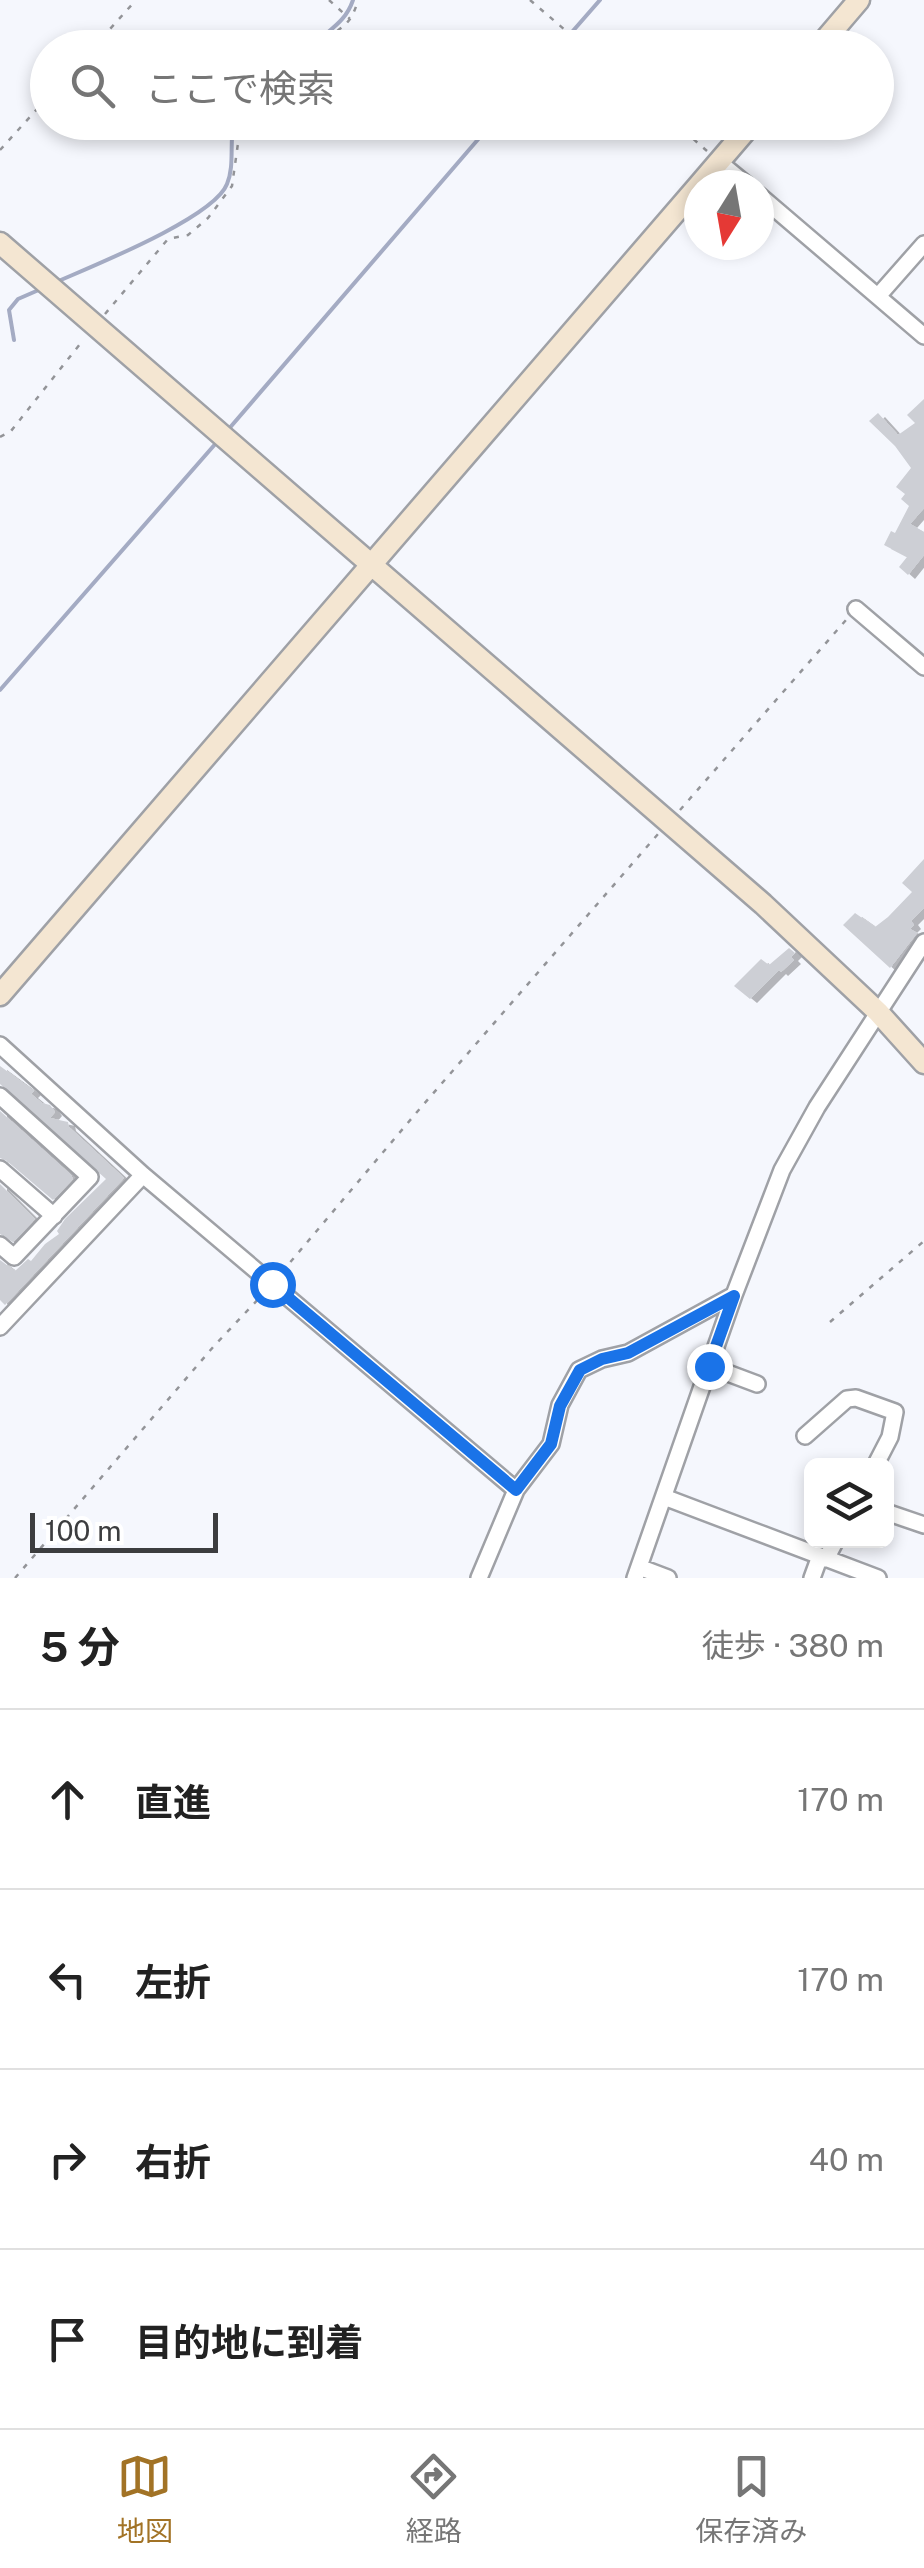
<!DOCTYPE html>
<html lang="ja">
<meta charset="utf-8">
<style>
:root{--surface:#fff;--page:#f6f6f6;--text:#222;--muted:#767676;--line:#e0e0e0;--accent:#a27326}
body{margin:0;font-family:"Public Sans","Noto Sans JP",sans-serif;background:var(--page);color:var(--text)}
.controls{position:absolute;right:30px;bottom:30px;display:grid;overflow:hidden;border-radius:15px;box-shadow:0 5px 15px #0003}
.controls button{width:90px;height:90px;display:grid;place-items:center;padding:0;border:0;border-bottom:2px solid var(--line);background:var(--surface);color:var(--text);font:50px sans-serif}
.compass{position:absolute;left:684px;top:170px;width:90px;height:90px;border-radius:50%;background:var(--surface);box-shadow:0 5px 15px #0003;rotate:191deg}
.scale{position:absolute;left:30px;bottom:25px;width:188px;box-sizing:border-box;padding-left:10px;border:5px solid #3c3d3f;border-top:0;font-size:28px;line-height:35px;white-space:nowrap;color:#3c3d3f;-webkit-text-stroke:8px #fff;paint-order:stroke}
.stop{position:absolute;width:30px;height:30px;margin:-22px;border:8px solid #1a73e8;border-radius:50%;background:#fff}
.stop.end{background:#1a73e8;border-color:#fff;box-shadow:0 2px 10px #0008}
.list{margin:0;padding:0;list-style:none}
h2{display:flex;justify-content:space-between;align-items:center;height:130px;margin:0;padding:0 40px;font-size:42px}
h2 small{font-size:32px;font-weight:400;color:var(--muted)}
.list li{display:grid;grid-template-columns:65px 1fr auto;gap:30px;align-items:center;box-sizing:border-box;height:180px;padding:0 40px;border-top:2px solid var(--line)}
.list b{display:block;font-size:38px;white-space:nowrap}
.list em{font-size:32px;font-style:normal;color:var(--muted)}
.icon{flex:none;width:55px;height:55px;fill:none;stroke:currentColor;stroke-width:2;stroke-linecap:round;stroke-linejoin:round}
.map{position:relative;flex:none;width:924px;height:1578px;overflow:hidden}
.search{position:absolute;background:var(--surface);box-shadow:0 5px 15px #0003;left:30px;right:30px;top:30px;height:110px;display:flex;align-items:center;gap:25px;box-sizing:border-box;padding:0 35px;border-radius:55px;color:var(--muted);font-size:38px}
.sheet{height:850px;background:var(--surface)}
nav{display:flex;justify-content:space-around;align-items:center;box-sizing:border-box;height:140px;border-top:2px solid var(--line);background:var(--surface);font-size:28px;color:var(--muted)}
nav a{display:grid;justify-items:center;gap:5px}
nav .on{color:var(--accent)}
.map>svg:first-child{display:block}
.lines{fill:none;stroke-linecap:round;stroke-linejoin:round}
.stream{stroke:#a4abc3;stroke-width:4}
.building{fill:#cdcfd5;filter:url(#shadow)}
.street-casing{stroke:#9fa1a6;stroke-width:20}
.secondary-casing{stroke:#9fa1a6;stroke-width:25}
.path{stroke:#939498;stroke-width:2.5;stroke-dasharray:5 8;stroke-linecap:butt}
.street{stroke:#fff;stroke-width:15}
.secondary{stroke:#f4e6d2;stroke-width:20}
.route{stroke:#1a73e8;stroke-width:12}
</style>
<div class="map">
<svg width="924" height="1578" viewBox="0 0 924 1578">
<defs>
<filter id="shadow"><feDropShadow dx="7" dy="4" stdDeviation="0" flood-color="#0004"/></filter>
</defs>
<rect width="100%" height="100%" fill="#f5f7fd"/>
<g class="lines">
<path class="stream" d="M311,48C327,30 345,24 353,0
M558,48L600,0
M54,283C90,267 214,218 227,184C235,165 229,142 234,122
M14,340L9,310L18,299L41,289
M227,431L493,122
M0,690L217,442"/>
</g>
<path class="building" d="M924,399V508L910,524L924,532V555L908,575L899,567L907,557L884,545L891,531L895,533L909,506L901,499L905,494L896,487L911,468L895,446L869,421L878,413L898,435L915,423L907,415Z
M924,859V908L911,921L914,925L910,929L917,933L890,968L843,925L855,913L875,927L888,917L912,892L902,883Z
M789,948L795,953L791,957L794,960L781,972L779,970L750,999L734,986L761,959L769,965Z
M0,1066L34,1091L31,1094L42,1103L50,1105L55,1112L50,1118L68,1122L69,1127L124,1178L5,1305L0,1300V1260L15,1271L28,1259L31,1261L45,1244L59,1234L57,1231L65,1219L106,1179L0,1084Z
M0,1111L71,1175L73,1179L53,1200L7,1161L0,1158Z
M0,1184L35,1219L13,1242L0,1234Z"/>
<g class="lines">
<g class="street-casing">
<path id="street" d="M719,162L747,185
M759,195L924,336
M879,295L924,244
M856,609L924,667
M0,1045L143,1175L516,1490
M0,1096L90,1177L14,1257L0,1245
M0,1169L54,1216
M0,1327L143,1175
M709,1366L757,1384
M805,1436L847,1399L856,1398L895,1412L890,1437L875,1466
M664,1497L878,1578
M886,1512L924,1525
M826,1559L836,1540
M639,1567L668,1578
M479,1578L516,1490L551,1444L560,1405L579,1370L602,1359L628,1353L734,1295
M635,1578L734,1295L782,1170L817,1107L924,942
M812,1578L820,1556"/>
</g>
<g class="secondary-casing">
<path id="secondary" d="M818,48L859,0
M699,185L753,122
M0,243L763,904L878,1012L924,1063
M0,995L699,185"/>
</g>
<path class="path" d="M329,0L350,19
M530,0L586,48
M93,48L136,0
M318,48C335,26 349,33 358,0
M674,122L707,151
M0,150L48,97
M105,314L168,239L188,235L208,218L232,186L241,122
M0,437L11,431L84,339
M680,810L846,620
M282,1272L417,1112L658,834
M830,1322L924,1241
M15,1578L214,1346L264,1293"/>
<use href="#street" class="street"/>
<use href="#secondary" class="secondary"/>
</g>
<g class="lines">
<path class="route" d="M272,1284L516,1490L551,1444L560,1406L580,1370L602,1359L628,1353L734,1296L709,1366"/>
</g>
</svg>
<div class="controls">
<button><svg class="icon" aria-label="layers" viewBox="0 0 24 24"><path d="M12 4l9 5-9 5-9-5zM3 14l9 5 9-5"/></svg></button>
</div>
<svg class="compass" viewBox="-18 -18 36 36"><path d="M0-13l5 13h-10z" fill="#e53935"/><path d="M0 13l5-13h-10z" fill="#767676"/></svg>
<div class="scale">100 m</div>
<div class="stop" style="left:272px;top:1284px"></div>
<div class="stop end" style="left:709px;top:1366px"></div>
<div class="search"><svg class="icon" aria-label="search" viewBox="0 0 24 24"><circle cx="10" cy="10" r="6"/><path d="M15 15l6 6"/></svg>ここで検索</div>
</div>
<section class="sheet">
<h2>5 分<small>徒歩 · 380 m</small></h2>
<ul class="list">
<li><svg class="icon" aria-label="ahead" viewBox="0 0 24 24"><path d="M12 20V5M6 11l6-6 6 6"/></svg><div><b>直進</b></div><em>170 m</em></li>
<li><svg class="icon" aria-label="left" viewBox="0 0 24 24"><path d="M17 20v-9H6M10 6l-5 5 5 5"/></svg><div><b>左折</b></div><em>170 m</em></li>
<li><svg class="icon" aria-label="right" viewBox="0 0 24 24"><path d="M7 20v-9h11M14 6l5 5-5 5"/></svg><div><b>右折</b></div><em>40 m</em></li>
<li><svg class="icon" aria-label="arrive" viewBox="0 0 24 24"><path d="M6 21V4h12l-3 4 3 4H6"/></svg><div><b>目的地に到着</b></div></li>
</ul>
</section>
<nav>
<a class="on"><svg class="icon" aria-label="map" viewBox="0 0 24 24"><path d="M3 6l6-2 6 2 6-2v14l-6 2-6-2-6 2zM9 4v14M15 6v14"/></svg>地図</a>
<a><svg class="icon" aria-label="directions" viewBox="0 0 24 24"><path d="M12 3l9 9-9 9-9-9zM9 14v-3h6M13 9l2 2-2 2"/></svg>経路</a>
<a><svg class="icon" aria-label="saved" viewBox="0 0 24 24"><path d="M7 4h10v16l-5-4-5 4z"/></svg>保存済み</a>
</nav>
